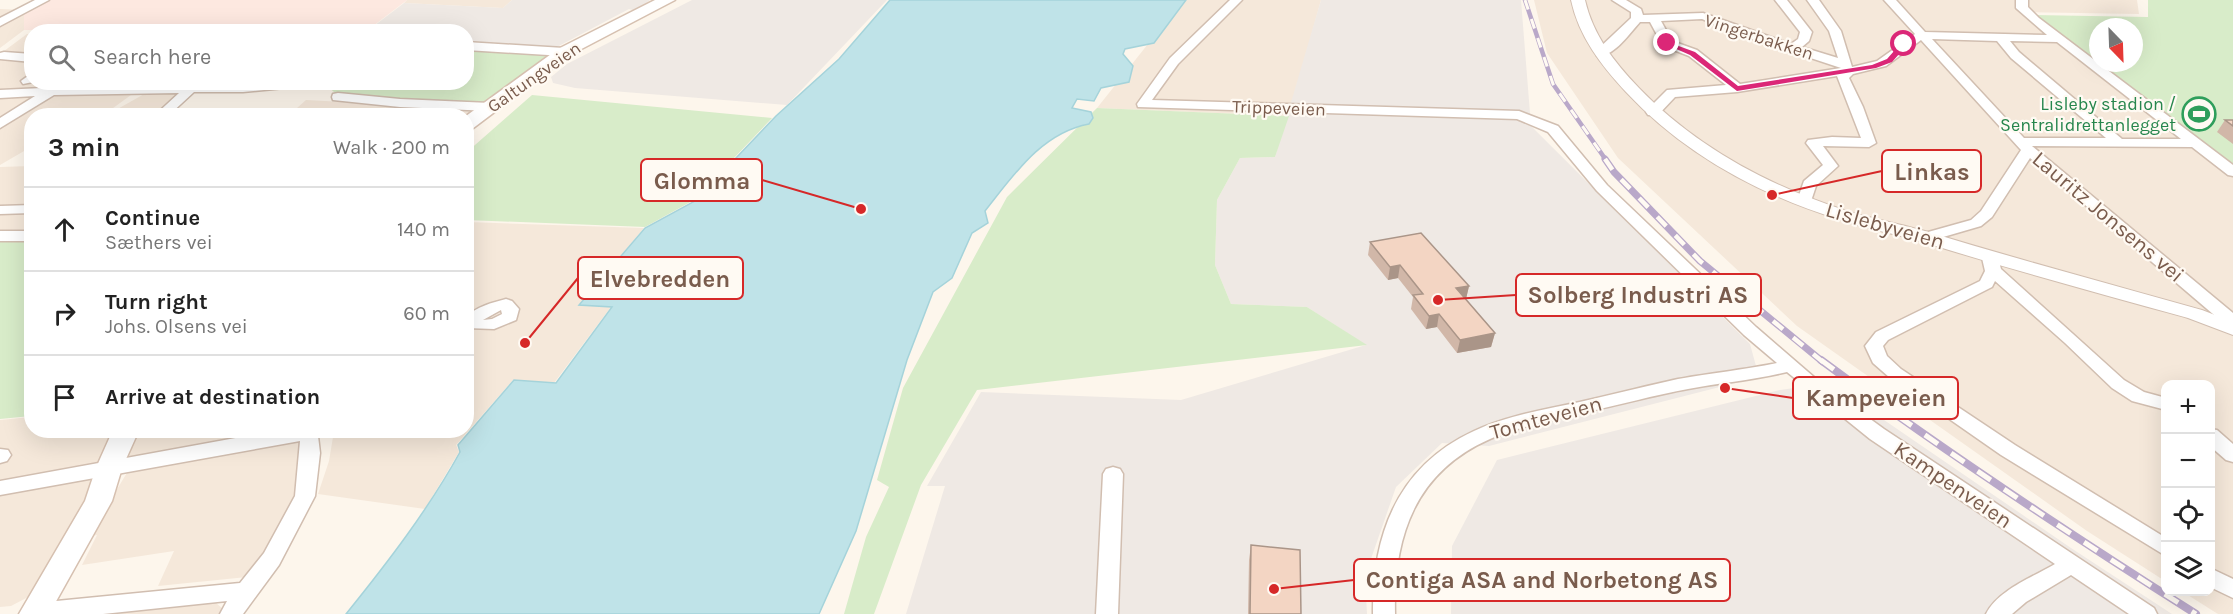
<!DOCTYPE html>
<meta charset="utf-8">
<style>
:root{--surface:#fff;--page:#f2f2f2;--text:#222;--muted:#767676;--line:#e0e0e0}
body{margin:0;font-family:Karla,sans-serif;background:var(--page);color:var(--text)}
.controls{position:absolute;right:18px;bottom:18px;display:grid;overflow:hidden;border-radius:12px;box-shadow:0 6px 24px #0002}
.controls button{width:54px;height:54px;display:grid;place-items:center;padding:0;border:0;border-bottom:2px solid var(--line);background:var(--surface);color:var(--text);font:30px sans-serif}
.compass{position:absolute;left:2089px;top:18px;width:54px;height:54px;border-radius:50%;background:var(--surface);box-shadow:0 6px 24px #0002;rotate:157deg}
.stop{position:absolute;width:18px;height:18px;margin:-14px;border:4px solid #db2777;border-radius:50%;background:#fff}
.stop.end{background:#db2777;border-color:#fff;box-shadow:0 2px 6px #0008}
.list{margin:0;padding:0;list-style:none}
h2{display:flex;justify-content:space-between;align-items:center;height:78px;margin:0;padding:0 24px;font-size:26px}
h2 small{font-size:20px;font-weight:400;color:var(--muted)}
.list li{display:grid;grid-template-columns:39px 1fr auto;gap:18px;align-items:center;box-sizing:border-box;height:84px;padding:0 24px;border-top:2px solid var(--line)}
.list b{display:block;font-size:22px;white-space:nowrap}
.list p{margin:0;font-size:20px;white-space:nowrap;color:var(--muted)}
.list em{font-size:20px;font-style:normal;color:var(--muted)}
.icon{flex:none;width:33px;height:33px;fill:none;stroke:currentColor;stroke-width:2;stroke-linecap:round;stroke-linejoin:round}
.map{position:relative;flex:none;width:2233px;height:614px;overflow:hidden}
.search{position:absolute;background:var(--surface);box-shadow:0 6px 24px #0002;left:24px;top:24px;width:450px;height:66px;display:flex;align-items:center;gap:15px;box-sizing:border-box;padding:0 21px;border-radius:24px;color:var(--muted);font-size:22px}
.panel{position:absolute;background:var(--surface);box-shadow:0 6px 24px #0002;left:24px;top:108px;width:450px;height:330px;border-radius:24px}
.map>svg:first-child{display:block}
.residential{fill:#f5e8da}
.commercial{fill:#fde8e0}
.industrial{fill:#efe9e4}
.green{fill:#d8ecc9;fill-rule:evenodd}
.water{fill:#bfe3e8;stroke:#a5d3da;stroke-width:1.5}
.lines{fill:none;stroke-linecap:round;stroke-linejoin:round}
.minor-casing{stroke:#d1beb0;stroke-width:3}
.tertiary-casing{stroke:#d1beb0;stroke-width:2}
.secondary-casing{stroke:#d6c0b0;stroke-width:3}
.minor{fill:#fff;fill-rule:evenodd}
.tertiary{fill:#fff;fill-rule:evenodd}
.secondary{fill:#fff;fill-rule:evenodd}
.rail-far2-casing{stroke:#b9a8c9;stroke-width:4.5}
.rail-far1-casing{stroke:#b9a8c9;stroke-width:7}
.rail-casing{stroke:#b9a8c9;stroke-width:8}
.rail-far2{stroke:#fffaf3;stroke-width:3;stroke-dasharray:10;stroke-linecap:butt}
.rail-far1{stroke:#fffaf3;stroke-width:4.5;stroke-dasharray:13;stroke-linecap:butt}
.rail{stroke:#fffaf3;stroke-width:5;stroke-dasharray:16;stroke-linecap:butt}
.wall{fill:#d1b7a8}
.shaded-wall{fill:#aa9588}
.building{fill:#f3d5c3;stroke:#aa9588;stroke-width:1.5}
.route{fill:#db2777}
.labels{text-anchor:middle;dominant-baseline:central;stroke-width:4.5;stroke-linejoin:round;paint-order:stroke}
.far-street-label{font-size:18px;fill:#7a5c4d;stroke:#fffaf3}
.far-leisure-label{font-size:18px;fill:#27864d;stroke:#fffaf3;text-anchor:end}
.street-label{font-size:22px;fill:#7a5c4d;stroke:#fffaf3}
.leader{fill:none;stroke:#d62828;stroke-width:2}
.callout-dot{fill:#d62828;stroke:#fffaf3;stroke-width:2}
.callout{fill:#fffaf3;stroke:#d62828;stroke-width:2}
.callout-label{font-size:24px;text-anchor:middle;font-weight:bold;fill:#7a5c4d}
</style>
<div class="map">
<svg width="2233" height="614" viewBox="0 0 2233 614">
<rect width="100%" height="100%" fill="#fdf6ec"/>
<path class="residential" d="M407,0H512L503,8L404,3Z
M1183,0H1321L1289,116L1097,108Z
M1534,0H2137L2139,14L2024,12L2233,175V614H2218L2183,592H2210V384H2166L2165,581L2087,531L1797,326L1618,158L1547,53Z
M0,9L24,10V30L0,48Z
M27,34H31L32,82L243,83L240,85L142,87L109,111H96L89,115L32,116L31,147L0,165V54Z
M175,92L182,94L167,115L99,116L114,111L146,93Z
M306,100L476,109L467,117L288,116Z
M31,166V233L0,234V167Z
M467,222L644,228L579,305L611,307L554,383L513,380L456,445L459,452L425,509L318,494L329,461L334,431L466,430Z
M31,417L32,430L116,431L84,511L30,596L11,606L0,607V420Z
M136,431H310L299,482L287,516L260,570L247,577L158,586L174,551L82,565L97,535L89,536L131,466L123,458Z
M215,602L224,610L221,614H108Z"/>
<path class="commercial" d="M43,0H407L373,26L307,31L24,30V10Z"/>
<path class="industrial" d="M512,0H650L636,11L629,9L553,49L467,43L466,32H366L404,3L503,8Z
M692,0H887L787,105L575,88L553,83L551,77L567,64Z
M1321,0H1521L1531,126L1750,344L1759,377L1489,446L1442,443L1396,487L1365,576L1367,614H906L945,486H927L981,392L1181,400L1366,345L1307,307L1231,304L1215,265L1217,200L1240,158L1275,157Z
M1830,383L2071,548L2172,614H1451L1452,546L1497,460L1780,390Z"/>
<path class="green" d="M2148,0H2233V165L2034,15L2148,17ZM2098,27H2134V63H2098Z
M467,48L545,53L548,59L490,102L481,104L351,95L334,92L324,83L466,82Z
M532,95L772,118L694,200L645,227L467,220V152Z
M1097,108L1289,116L1275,157L1240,158L1217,200L1215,265L1231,304L1307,307L1367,345L977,390L921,485L874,614H844L866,537L889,487L877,480L903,388L1007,197Z
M0,238H32L31,416L0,419Z"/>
<path class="water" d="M890,0H1186L1154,43L1125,49L1123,54L1133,66L1129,82L1101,88L1094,101L1077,99L1072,108L1091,112L1093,118L1089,124C1041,133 1013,176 985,211L988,223L972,233L952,278L933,292L907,360L856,531L819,614H346C388,562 428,510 460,452L458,445L514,380L556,383L612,307L579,305L645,228L695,201L776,116L839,59Z"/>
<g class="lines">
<g class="minor-casing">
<path id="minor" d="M35,0H49L0,26V18Z
M1230,0H1242L1178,64L1152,100L1519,111L1558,126L1607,185L1756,327L1822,384L1884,429L2154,608L2157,614H2129L2071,575L2026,602L2012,614H1986C1998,590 2033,577 2055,564L1870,439L1787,372C1754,380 1721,383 1688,389C1654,395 1620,405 1586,412C1554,420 1520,426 1490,439C1415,472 1393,537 1395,614H1373C1372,534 1398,466 1474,431C1508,415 1548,409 1584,401C1615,394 1646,386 1678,379C1710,373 1744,370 1777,363L1744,335L1597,191L1548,132L1517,119L1138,107L1137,104L1170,58Z
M1612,0H1626L1641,9L1643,15L1703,13L1791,44L1798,39L1800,32L1775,0H1787L1812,32L1809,41L1802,47L1838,58L1829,31L1807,0H1819L1841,31L1852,67L1877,61L1915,34L1884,0H1896L1925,32L2047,35L2016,8V0H2028V7L2039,18L2233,165V176L2228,175L2192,147L2032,146L2233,313V327L2227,326L2030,158L1992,217L1981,226L1926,242L1921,240L1918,237L1921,234L1971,220L1981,211L2021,150L1921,40L1886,66L1853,74L1849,78L1863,107L1876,143L1869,147L1823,146L1838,166L1816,186L1811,201L1804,205L1797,201L1804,181L1823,165L1806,143L1808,140L1832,137L1861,138L1837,76L1737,92L1675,97L1658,115H1648L1646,112L1648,109L1667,90L1726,85L1689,56L1663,46L1650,22H1640C1630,33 1613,58 1597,56V50L1631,18V12ZM1702,19L1750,38L1841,68L1740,84L1697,50L1672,41L1661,21ZM1932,39L1997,41L2011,58L2106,138H2024ZM2010,41L2057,42L2181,139H2122L2019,52Z
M466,42L564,48L570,52L564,56L466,50Z
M4,52L32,54V62L0,59V53Z
M32,73L33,82L23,84L21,81Z
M311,82L305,86L243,92H194L168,116H154L179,93L54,95L0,128V118L35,96L0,98V90L85,86Z
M338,93L400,99L490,103L496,107L490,111L400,107L333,100L332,97L333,94Z
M32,205V213L0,214V206Z
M0,231H32V241H0Z
M1990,253L1998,258L2001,269L2124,380L2144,392L2166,398V410L2132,401L2112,388L2065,343L1995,281L1992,287L1888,340L1883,346L1887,356L1901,369L2015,445L2166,538V556L2001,455L1889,377L1873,363L1865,346L1876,332L1980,281L1985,271L1982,258Z
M506,299L512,301L519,309L516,320L494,329L466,328V317C478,306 491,303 506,299ZM501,310L502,314L492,319L483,320Z
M2210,429L2217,430L2233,444V462L2226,460L2210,446Z
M279,430H312L318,436L320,453L315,496L279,565L243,614H220L227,601L103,614H26L28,606L36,603L240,583L264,553L295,496L300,441L0,495V481Z
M0,449L8,450L11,455L7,461L0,463Z
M1113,467L1120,469L1123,474L1118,614H1096L1103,474L1106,469Z
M2210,568L2233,579V598L2210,587Z"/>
</g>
<g class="tertiary-casing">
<path id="tertiary" d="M1571,0H1585C1593,35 1614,62 1639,88C1696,147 1769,186 1847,211C1876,220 1906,225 1935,234C2024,261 2113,285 2202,310L2233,322V335L2188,318C2101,294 2013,270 1926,243C1897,234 1867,229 1838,219C1758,194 1684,154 1626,92C1601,65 1579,37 1571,0Z"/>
</g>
<g class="secondary-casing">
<path id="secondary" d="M655,0H675L570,55L472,129L466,130V116L558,49Z
M113,430H139L122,468L112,501L49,614H19L85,501L96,468Z"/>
</g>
<use href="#minor" class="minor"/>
<use href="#tertiary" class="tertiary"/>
<use href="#secondary" class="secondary"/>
<g class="rail-far2-casing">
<path id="rail-far2" d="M1525,0L1553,84L1606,160"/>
</g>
<g class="rail-far1-casing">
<path id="rail-far1" d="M1605,159L1614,172L1700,261L1823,362"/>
</g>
<g class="rail-casing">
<path id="rail" d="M1821,360C1942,450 2068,533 2196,614"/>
</g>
<use href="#rail-far2" class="rail-far2"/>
<use href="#rail-far1" class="rail-far1"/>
<use href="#rail" class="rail"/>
</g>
<path class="wall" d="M2225,120H2233V144L2217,132Z
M1370,242L1469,286L1466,299L1495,333L1491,347L1457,353L1437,327L1426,329L1411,309L1413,297L1398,278L1388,280L1368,255Z
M1251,545L1301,614H1248L1249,560Z"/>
<path class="shaded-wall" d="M1400,265L1398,278L1388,280L1390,267Z
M1469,286L1466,299L1456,288Z
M1439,314L1437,327L1426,329L1429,316Z
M1495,333L1491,347L1457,353L1460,340Z"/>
<path class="building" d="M2225,120H2233V126Z
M1421,233L1469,286L1456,288L1495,333L1460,340L1439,314L1429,316L1413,295L1423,294L1400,265L1390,267L1370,242Z
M1251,545L1300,550L1301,614H1250Z"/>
<path class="route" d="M1665,41L1695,52L1738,86L1872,65L1887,59L1902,42L1908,44L1892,62L1876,68L1737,91L1690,55L1665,44Z"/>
<defs>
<g id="stadium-ring" transform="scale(1.725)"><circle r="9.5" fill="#fffaf3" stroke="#2e9e5b" stroke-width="1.5"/><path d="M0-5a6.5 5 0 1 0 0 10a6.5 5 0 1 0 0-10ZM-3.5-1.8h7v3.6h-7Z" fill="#2e9e5b"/></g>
</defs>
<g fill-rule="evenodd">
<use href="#stadium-ring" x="2199" y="114"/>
</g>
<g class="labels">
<g class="far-street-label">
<text transform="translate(1759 37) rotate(18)">Vingerbakken</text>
<text transform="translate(534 77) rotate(-35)">Galtungveien</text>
<text transform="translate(1279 108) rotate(2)">Trippeveien</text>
</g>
<g class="far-leisure-label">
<text x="2176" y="104">Lisleby stadion /<tspan x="2176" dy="21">Sentralidrettanlegget</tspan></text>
</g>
<g class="street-label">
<text transform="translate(2108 217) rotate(40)">Lauritz Jonsens vei</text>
<text transform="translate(1885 226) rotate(16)">Lislebyveien</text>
<text transform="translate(1546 418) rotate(-15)">Tomteveien</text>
<text transform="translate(1953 485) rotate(34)">Kampenveien</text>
</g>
</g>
<path class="leader" d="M1772 195L1882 171M861 209L762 180M525 343L578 278M1438 300L1516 295M1725 388L1793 398M1274 589L1354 580"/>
<g class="callout-dot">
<circle cx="1772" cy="195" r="6"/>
<circle cx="861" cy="209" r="6"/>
<circle cx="525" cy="343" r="6"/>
<circle cx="1438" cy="300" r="6"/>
<circle cx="1725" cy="388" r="6"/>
<circle cx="1274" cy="589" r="6"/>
</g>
<g class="callout">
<rect x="1882" y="150" width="99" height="42" rx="6"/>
<rect x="641" y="159" width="121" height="42" rx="6"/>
<rect x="578" y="257" width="165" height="42" rx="6"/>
<rect x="1516" y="274" width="245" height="42" rx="6"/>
<rect x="1793" y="377" width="165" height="42" rx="6"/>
<rect x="1354" y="559" width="376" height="42" rx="6"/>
</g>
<g class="callout-label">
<text x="1932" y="180">Linkas</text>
<text x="702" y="189">Glomma</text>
<text x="660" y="287">Elvebredden</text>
<text x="1638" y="303">Solberg Industri AS</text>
<text x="1876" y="406">Kampeveien</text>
<text x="1542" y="588">Contiga ASA and Norbetong AS</text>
</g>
</svg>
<div class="controls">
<button>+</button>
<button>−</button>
<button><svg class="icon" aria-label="locate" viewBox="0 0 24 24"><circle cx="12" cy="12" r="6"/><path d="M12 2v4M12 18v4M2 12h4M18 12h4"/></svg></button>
<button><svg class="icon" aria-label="layers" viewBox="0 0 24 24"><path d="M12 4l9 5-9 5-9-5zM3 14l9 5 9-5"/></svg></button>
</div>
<svg class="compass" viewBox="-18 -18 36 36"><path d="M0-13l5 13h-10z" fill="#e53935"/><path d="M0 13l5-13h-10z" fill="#767676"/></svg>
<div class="stop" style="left:1904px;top:44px"></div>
<div class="stop end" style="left:1667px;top:43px"></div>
<div class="search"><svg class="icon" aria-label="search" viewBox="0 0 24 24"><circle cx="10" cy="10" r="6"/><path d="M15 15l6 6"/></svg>Search here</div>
<section class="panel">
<h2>3 min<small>Walk · 200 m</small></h2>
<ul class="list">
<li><svg class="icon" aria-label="ahead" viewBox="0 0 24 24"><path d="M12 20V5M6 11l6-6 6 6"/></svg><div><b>Continue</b><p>Sæthers vei</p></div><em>140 m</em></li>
<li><svg class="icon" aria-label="right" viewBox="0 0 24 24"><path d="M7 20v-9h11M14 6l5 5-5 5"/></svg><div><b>Turn right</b><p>Johs. Olsens vei</p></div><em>60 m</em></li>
<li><svg class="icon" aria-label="arrive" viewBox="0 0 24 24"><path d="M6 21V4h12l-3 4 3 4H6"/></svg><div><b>Arrive at destination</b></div></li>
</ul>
</section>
</div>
